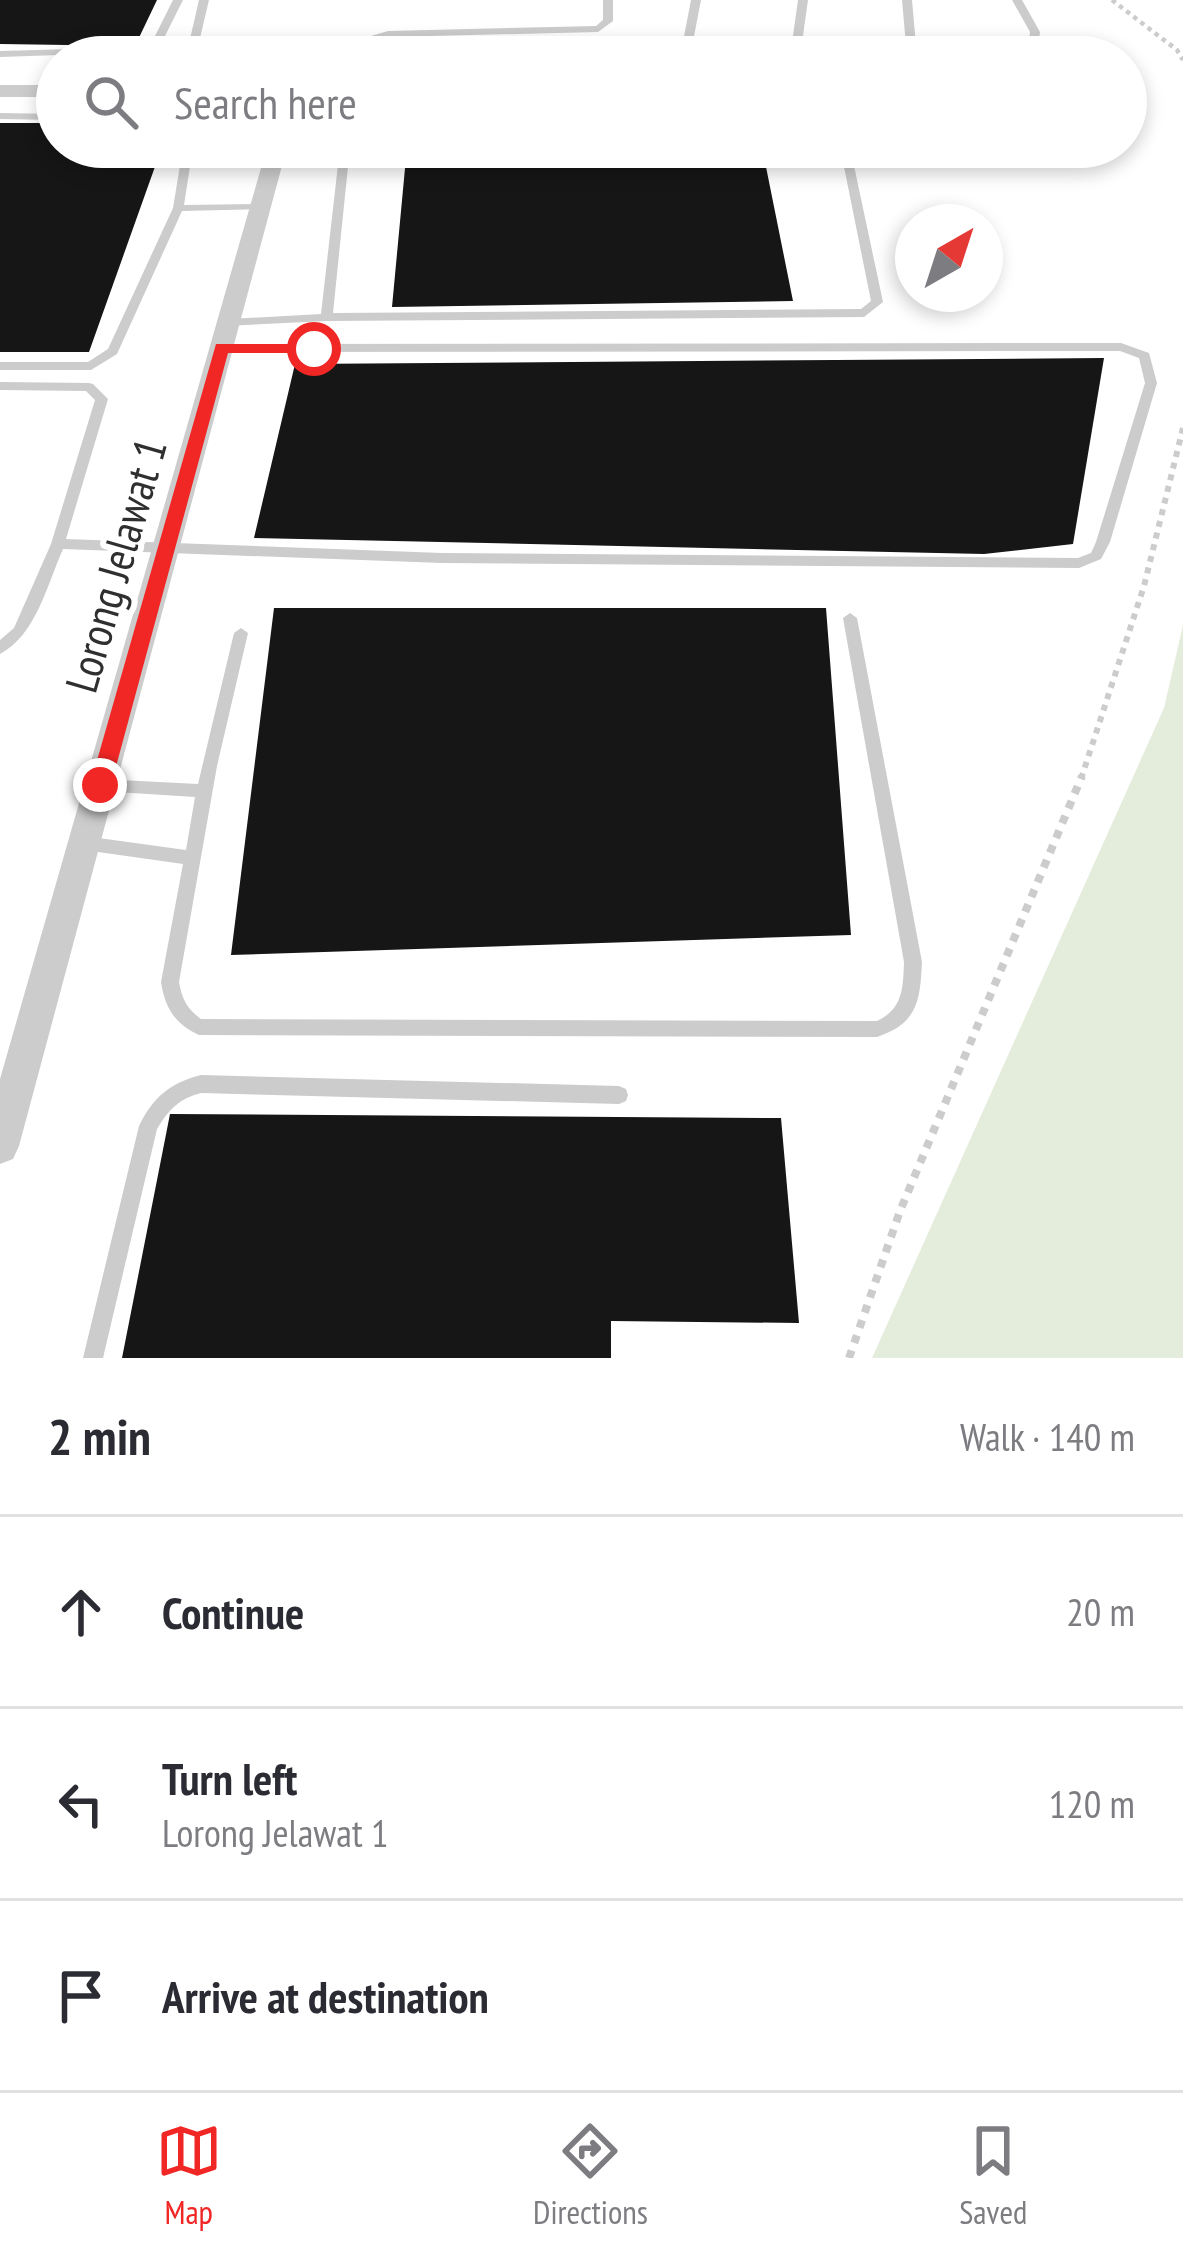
<!DOCTYPE html>
<meta charset="utf-8">
<style>
:root{--surface:#fff;--page:#f7f7f7;--text:#2b2b33;--muted:#7c7c81;--line:#e1e1e2;--accent:#f12726}
body{margin:0;font-family:"PT Sans Narrow",sans-serif;background:var(--page);color:var(--text)}
.compass{position:absolute;left:895px;top:204px;width:108px;height:108px;border-radius:50%;background:var(--surface);box-shadow:0 6px 18px #0003;rotate:39deg}
.stop{position:absolute;width:36px;height:36px;margin:-27px;border:9px solid #f12726;border-radius:50%;background:#fff}
.stop.end{background:#f12726;border-color:#fff;box-shadow:0 3px 12px #0008}
.list{margin:0;padding:0;list-style:none}
h2{display:flex;justify-content:space-between;align-items:center;height:156px;margin:0;padding:0 48px;font-size:51px}
h2 small{font-size:39px;font-weight:400;color:var(--muted)}
.list li{display:grid;grid-template-columns:78px 1fr auto;gap:36px;align-items:center;box-sizing:border-box;height:192px;padding:0 48px;border-top:3px solid var(--line)}
.list b{display:block;font-size:45px;white-space:nowrap}
.list p{margin:0;font-size:39px;white-space:nowrap;color:var(--muted)}
.list em{font-size:39px;font-style:normal;color:var(--muted)}
.icon{flex:none;width:66px;height:66px;fill:none;stroke:currentColor;stroke-width:2;stroke-linecap:round;stroke-linejoin:round}
.map{position:relative;flex:none;width:1183px;height:1358px;overflow:hidden}
.search{position:absolute;background:var(--surface);box-shadow:0 6px 18px #0003;left:36px;right:36px;top:36px;height:132px;display:flex;align-items:center;gap:30px;box-sizing:border-box;padding:0 42px;border-radius:66px;color:var(--muted);font-size:45px}
.sheet{height:732px;background:var(--surface)}
nav{display:flex;justify-content:space-around;align-items:center;box-sizing:border-box;height:168px;border-top:3px solid var(--line);background:var(--surface);font-size:33px;color:var(--muted)}
nav a{display:grid;justify-items:center;gap:6px}
nav .on{color:var(--accent)}
.map>svg:first-child{display:block}
.green{fill:#e4eddc}
.building{fill:#161616}
.lines{fill:none;stroke-linecap:round;stroke-linejoin:round}
.path-far2{stroke:#ccc;stroke-width:4.5;stroke-dasharray:4.5 4.5;stroke-linecap:butt}
.path-far1{stroke:#ccc;stroke-width:6;stroke-dasharray:6 6;stroke-linecap:butt}
.path{stroke:#ccc;stroke-width:8;stroke-dasharray:8 8;stroke-linecap:butt}
.service{fill:#ccc;fill-rule:evenodd}
.minor{fill:#ccc;fill-rule:evenodd}
.route{fill:#f12726}
.labels{text-anchor:middle;dominant-baseline:central;stroke-width:12;stroke-linejoin:round;paint-order:stroke}
.street-label{font-size:45px;fill:#2f2f2f;stroke:#fff}
</style>
<div class="map">
<svg width="1183" height="1358" viewBox="0 0 1183 1358">
<rect width="100%" height="100%" fill="#fff"/>
<path class="green" d="M1183,625V1358H872L1164,708Z"/>
<path class="building" d="M0,0H157L135,46L0,44Z
M0,123H57V147H162L89,352H0Z
M407,147H762L793,301L392,307Z
M1104,358L1073,544L984,554L254,538L295,364Z
M274,608H826L851,935L231,955Z
M170,1114L781,1118L799,1323L611,1321V1358H122Z"/>
<g class="lines">
<path class="path-far2" d="M1112,0L1177,50L1183,60"/>
<path class="path-far1" d="M1081,779L1144,586L1183,428"/>
<path class="path" d="M849,1358L900,1211L1082,776"/>
<path class="service" d="M173,0H183L161,44L149,52L0,57V51L144,47L152,42Z
M199,0H209L200,38L212,45L359,54L364,38L388,31L596,26L603,20V0H613V21L598,32L388,37L371,42L368,54L375,57H314L210,51L190,39Z
M691,0H701L690,57H680Z
M798,0H808L800,57H790Z
M902,0H912L917,57H907Z
M1012,0H1022L1040,32L1039,41L1010,57H998L1029,40L1030,32Z
M0,113L57,114V120L0,119Z
M183,147H193L184,205L261,204L266,207L265,209L182,211L117,354L91,370H0V362H88L108,349L173,208Z
M340,147H350L333,313L861,309L871,301L840,147H850L883,302L864,317L327,321L225,326L223,323L229,319L321,314Z
M1121,343L1149,353L1157,383L1110,542L1101,559L1079,568L442,563L63,549C47,585 36,635 0,654V640L14,628L51,544L95,400L86,391L0,390V382L89,383L93,384L108,399L66,539L442,553L1078,558L1091,553L1096,542L1145,383L1139,358L1120,351L222,352L216,348L222,344Z
M850,613L857,618L922,962C920,1001 918,1023 877,1037L199,1035C175,1024 165,1008 161,982L183,864L84,850L78,848L76,843L78,838L84,836L186,850L195,797L100,791L94,790L92,785L94,780L100,779L198,784L234,633L241,628L248,633L217,766L179,982C182,999 187,1009 201,1019L877,1021C903,1009 903,988 904,962L843,618Z
M201,1075L619,1086L626,1089L628,1095L626,1101L619,1104L201,1093C180,1098 168,1110 157,1129L103,1358H83L139,1126C153,1097 170,1083 201,1075Z"/>
<path class="minor" d="M0,85H57V97H0Z
M267,147H287L19,1146L13,1159L0,1164V1079Z"/>
</g>
<path class="route" d="M216,344H314L322,349L314,353H228L111,785L100,794L90,785Z"/>
<g class="labels">
<g class="street-label">
<text transform="translate(115 565) rotate(-74)">Lorong Jelawat 1</text>
</g>
</g>
</svg>
<svg class="compass" viewBox="-18 -18 36 36"><path d="M0-13l5 13h-10z" fill="#e53935"/><path d="M0 13l5-13h-10z" fill="#7c7c81"/></svg>
<div class="stop" style="left:314px;top:349px"></div>
<div class="stop end" style="left:100px;top:785px"></div>
<div class="search"><svg class="icon" aria-label="search" viewBox="0 0 24 24"><circle cx="10" cy="10" r="6"/><path d="M15 15l6 6"/></svg>Search here</div>
</div>
<section class="sheet">
<h2>2 min<small>Walk · 140 m</small></h2>
<ul class="list">
<li><svg class="icon" aria-label="ahead" viewBox="0 0 24 24"><path d="M12 20V5M6 11l6-6 6 6"/></svg><div><b>Continue</b></div><em>20 m</em></li>
<li><svg class="icon" aria-label="left" viewBox="0 0 24 24"><path d="M17 20v-9H6M10 6l-5 5 5 5"/></svg><div><b>Turn left</b><p>Lorong Jelawat 1</p></div><em>120 m</em></li>
<li><svg class="icon" aria-label="arrive" viewBox="0 0 24 24"><path d="M6 21V4h12l-3 4 3 4H6"/></svg><div><b>Arrive at destination</b></div></li>
</ul>
</section>
<nav>
<a class="on"><svg class="icon" aria-label="map" viewBox="0 0 24 24"><path d="M3 6l6-2 6 2 6-2v14l-6 2-6-2-6 2zM9 4v14M15 6v14"/></svg>Map</a>
<a><svg class="icon" aria-label="directions" viewBox="0 0 24 24"><path d="M12 3l9 9-9 9-9-9zM9 14v-3h6M13 9l2 2-2 2"/></svg>Directions</a>
<a><svg class="icon" aria-label="saved" viewBox="0 0 24 24"><path d="M7 4h10v16l-5-4-5 4z"/></svg>Saved</a>
</nav>
